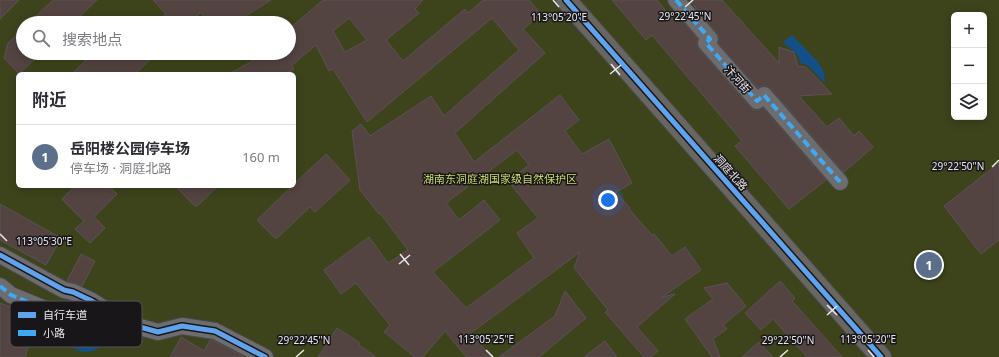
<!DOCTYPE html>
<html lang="zh">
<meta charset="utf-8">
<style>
:root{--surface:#fff;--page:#f2f2f3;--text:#2b2b33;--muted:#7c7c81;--line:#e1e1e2;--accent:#db2777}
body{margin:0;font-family:"Noto Sans","Noto Sans SC",sans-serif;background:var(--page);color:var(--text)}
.controls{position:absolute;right:12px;top:12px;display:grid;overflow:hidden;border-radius:6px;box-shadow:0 2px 10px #0003}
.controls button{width:36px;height:36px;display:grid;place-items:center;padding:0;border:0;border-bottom:1px solid var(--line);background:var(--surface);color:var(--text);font:20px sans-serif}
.you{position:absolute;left:608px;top:200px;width:14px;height:14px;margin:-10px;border:3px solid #fff;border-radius:50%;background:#1a73e8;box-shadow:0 0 0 6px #1a73e833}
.badge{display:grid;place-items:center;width:26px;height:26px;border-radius:50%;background:var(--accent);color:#fff;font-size:13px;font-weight:700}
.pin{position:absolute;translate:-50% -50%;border:2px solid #fff;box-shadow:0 1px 4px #0006}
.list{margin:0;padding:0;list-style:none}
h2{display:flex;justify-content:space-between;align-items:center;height:52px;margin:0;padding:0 16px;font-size:17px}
h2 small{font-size:13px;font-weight:400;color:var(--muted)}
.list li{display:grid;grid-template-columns:26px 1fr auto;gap:12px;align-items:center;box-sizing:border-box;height:64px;padding:0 16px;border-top:1px solid var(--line)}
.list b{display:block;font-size:15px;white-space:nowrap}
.list p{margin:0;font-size:13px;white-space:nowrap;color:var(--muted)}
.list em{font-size:13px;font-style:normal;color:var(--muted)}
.icon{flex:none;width:22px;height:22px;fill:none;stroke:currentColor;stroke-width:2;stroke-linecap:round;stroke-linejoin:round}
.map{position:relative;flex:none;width:999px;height:357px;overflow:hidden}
.search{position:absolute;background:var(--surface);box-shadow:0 2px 10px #0003;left:16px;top:16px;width:280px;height:44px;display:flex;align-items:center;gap:10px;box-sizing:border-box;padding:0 14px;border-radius:22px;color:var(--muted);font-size:15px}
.panel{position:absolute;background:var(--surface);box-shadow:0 2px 10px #0003;left:16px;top:72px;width:280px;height:116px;border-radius:6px}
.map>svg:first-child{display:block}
.green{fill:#3d431b;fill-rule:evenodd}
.water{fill:#145087}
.building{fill:#534341;stroke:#575455;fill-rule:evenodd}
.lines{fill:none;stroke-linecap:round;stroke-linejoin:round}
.minor-casing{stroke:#4b494c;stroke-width:18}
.major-casing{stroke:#4b494c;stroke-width:22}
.minor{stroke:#6d6c6e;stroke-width:16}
.major{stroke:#696561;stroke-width:20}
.quiet{stroke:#3fa9f5;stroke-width:4;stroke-dasharray:8 4;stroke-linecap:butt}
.cycleway-casing{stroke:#181619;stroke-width:8}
.cycleway{stroke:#60a3ed;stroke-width:5}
.ticks{fill:none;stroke:#eae8ec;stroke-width:1.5}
.labels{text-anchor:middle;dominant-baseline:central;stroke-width:3;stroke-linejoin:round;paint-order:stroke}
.street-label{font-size:11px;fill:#eae8ec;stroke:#181619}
.park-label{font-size:11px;fill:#c9dc66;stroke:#181619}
.key{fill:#181619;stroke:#575558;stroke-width:1}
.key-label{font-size:11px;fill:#eae8ec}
.ticks-label{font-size:10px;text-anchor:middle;fill:#eae8ec;stroke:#181619;stroke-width:3;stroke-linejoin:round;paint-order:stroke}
</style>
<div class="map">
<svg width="999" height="357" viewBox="0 0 999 357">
<rect width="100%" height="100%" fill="#302d32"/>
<path class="green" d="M0,0H999V357H0ZM954,15H984V117H954ZM23,23H289V53H23ZM18,74H294V186H18Z"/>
<path class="water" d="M792,35L818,62L824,72L825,83L807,65L800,63C799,51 790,50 783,42Z
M64 330a22 22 0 1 1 44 0a22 22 0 1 1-44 0Z"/>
<path class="building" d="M0,0H19L0,19Z
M53,0H97L73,23H29Z
M153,0H271L234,23H208L201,12L190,23H157L166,14Z
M323,0H423L415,9L419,13L386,40L403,61L465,9L468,13L483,0H529L541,14L523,29L545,53L455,133L474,162L560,95L579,120L565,131L582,154L609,139L632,183L616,192L630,208L629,209L652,235L654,234L672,256L685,247L701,270L662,297L675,294L637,327L658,351L651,357H644L605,312L608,310L574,268L580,252L471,333L491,357H466L445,331L423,357H415L384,332L390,325L356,283L341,294L324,270L369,237L388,263L408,250L380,213L379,214L360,190L352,131L361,124L370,136L431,96L444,116L519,50L492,18L367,122L333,69L329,71L316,45L292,65L294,69L285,74H229L267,53H289V29ZM349,18L367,40L345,52L333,31ZM517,150L529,165L508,181L538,218L517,233L534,258L466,308L433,272L500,220L484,200L459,220L446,203Z
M612,0H657L675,22L680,19L698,39L697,45L699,49L750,107L754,110H759L763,108L826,180L789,209L735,146L742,141L652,35L646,40Z
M690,0H722L779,63V47L794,52L798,66L806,67L832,94L799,96L827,127L839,118L854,136L859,131L873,147L844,172L771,89L767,86H762L758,88L718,43L719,37L717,33L694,6H695Z
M23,29V53H41L19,74L4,58L8,43Z
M93,53H157L135,74H72Z
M326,154L350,180L315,212L310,207L276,239L257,220L292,186H294V184Z
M999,163V240L981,254L944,206Z
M75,186H109L117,194L94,217L105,228L90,243L75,229L84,221L62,199Z
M175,186H218L196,207Z
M0,204L61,238L46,265L0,240Z
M81,254L95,261L82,286L67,281Z
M780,281L795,298L792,301L842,357H807L773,319L761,330L745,313Z
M727,283L746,306L723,325L727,329L713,339L720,357H712L685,319L713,299L704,288Z
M565,291L586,318L539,357H499L555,316Z
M0,303L55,325L51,337L34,330L25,357H0Z
M337,328L360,343L359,345L376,357H318Z
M181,337L204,351L210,340H212L244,357H170Z
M605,341L617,357H584Z
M759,342L773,357H742Z"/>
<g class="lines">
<g class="minor-casing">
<path id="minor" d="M676,0L710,39L706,43L757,101L764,95L840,182
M0,255L53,284L64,290L73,292L92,301L129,324L158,332L182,326L215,331L265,357
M0,286L11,295L50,311"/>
</g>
<g class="major-casing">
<path id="major" d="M566,0L881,357"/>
</g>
<use href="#minor" class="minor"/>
<use href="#major" class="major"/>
<path class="quiet" d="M676,0L710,39L706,43L757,101L764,95L840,182
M0,286L11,295L50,311"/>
<g class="cycleway-casing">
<path id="cycleway" d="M566,0L881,357
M0,255L53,284L64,290L73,292L92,301L129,324L158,332L182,326L215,331L265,357"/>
</g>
<use href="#cycleway" class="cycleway"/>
</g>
<path class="ticks" d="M553,0L559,7M685,7L693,0M611,64L620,75M610,74L621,65M992,167L999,160M0,234L7,241M400,254L409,265M399,264L410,255M827,305L837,315M827,315L837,306M486,350L493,357M868,350L874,357M296,357L304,350M780,357L788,350"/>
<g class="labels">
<g class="street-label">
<text transform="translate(738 79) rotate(48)">汴河街</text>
<text transform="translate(731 172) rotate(48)">洞庭北路</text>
</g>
<g class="park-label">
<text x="500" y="178">湖南东洞庭湖国家级自然保护区</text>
</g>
</g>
<rect x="10" y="301" width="132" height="46" rx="6" class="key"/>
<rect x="18" y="312" width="18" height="6" fill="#60a3ed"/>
<rect x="18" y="330" width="18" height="6" fill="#3fa9f5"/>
<g class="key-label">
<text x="43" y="319">自行车道</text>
<text x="43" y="337">小路</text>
</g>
<g class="ticks-label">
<text x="685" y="20">29°22'45"N</text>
<text x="559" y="21">113°05'20"E</text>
<text x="958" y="170">29°22'50"N</text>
<text x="44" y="245">113°05'30"E</text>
<text x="486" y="343">113°05'25"E</text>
<text x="868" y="343">113°05'20"E</text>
<text x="304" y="344">29°22'45"N</text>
<text x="788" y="344">29°22'50"N</text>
</g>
</svg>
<div class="controls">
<button>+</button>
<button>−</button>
<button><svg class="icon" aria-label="layers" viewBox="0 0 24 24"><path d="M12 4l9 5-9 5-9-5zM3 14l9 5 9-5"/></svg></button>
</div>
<div class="you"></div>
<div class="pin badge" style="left:929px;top:265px;background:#5c6f8a">1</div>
<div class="search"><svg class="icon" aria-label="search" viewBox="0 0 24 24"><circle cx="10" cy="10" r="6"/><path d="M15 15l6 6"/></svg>搜索地点</div>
<section class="panel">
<h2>附近<small></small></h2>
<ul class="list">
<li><span class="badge" style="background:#5c6f8a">1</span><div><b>岳阳楼公园停车场</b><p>停车场 · 洞庭北路</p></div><em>160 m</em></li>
</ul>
</section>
</div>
